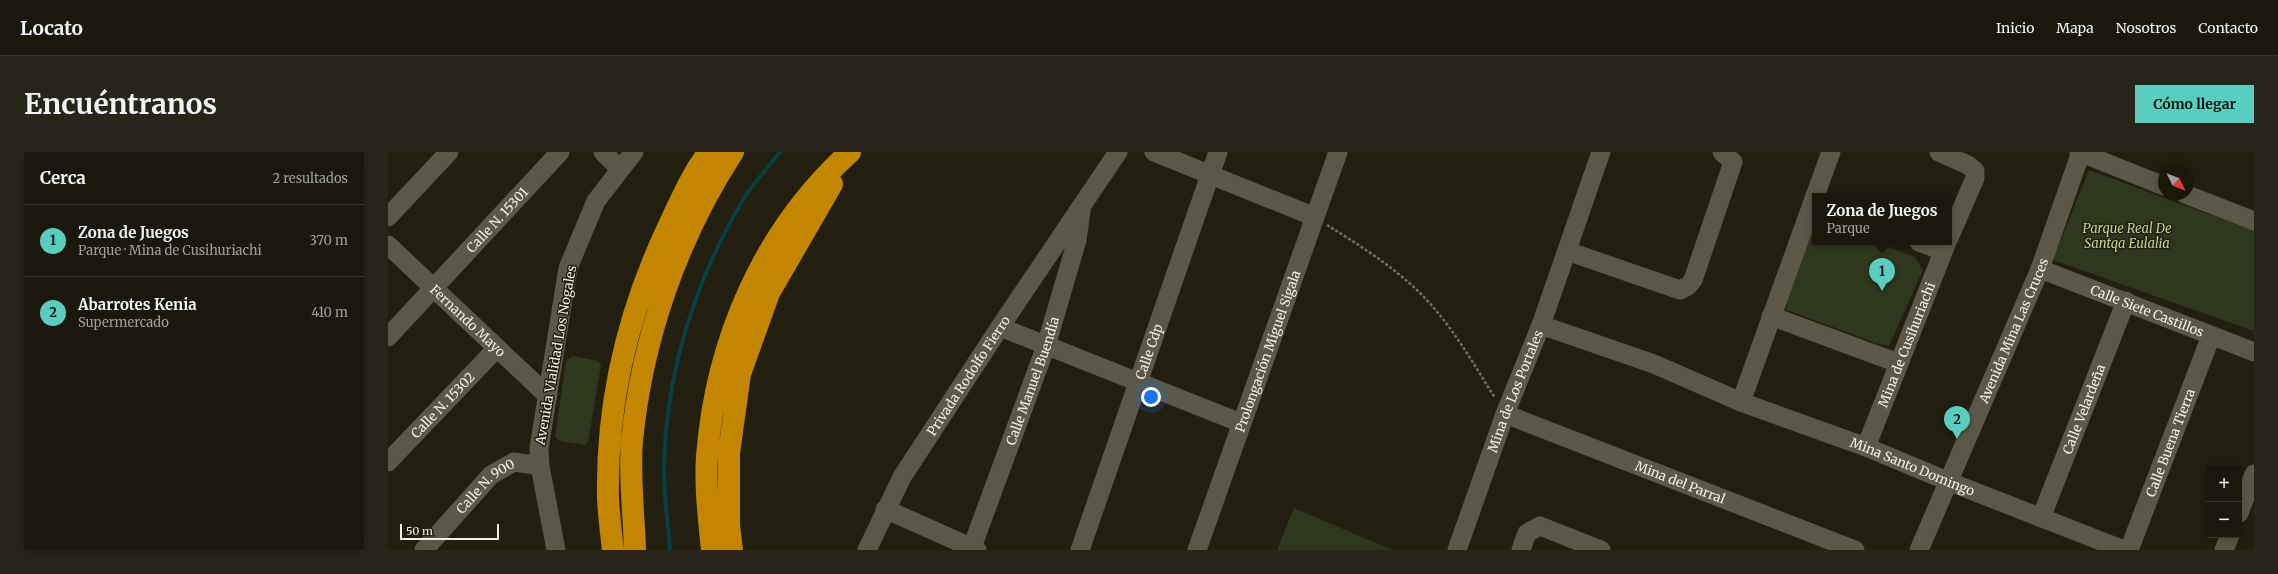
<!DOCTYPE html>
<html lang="es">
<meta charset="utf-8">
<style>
:root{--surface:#1a170c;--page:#27241a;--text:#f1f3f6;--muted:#9f9f9d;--line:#38362d;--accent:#59cebe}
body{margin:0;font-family:Merriweather,serif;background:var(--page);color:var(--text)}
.controls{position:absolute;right:12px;bottom:12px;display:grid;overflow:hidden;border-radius:0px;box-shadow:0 2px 10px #0003}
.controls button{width:36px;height:36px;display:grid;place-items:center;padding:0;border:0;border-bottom:1px solid var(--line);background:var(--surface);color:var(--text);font:20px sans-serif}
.compass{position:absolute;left:1770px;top:12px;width:36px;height:36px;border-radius:50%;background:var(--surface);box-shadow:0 2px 10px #0003;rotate:133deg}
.scale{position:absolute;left:12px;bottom:10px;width:99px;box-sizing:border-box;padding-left:4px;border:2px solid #f2f0e6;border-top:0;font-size:11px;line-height:14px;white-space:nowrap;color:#f2f0e6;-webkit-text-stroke:3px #221f10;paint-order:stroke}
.you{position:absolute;left:763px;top:245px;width:14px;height:14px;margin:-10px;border:3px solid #fff;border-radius:50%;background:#1a73e8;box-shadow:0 0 0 6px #1a73e833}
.badge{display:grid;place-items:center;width:26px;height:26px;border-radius:50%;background:var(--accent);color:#111;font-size:13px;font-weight:700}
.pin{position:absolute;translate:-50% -33px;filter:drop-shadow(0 1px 2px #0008)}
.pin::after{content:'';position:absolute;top:21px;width:14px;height:12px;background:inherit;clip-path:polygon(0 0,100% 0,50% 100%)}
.popup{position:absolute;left:1424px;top:41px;width:140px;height:52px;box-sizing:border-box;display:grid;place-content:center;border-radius:0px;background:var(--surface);filter:drop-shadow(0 1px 3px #0005);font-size:13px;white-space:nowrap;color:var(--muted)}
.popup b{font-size:15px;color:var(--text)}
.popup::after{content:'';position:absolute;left:50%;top:100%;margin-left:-8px;border:8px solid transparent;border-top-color:var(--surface)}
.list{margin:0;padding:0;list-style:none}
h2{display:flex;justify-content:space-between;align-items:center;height:52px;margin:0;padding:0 16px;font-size:17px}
h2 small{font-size:13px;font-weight:400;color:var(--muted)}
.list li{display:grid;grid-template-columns:26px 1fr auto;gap:12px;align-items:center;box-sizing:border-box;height:72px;padding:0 16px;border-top:1px solid var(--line)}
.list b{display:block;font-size:15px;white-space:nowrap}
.list p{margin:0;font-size:13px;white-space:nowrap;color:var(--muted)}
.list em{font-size:13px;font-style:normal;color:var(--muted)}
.map{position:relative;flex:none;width:1866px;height:398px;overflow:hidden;border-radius:0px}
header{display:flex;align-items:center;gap:24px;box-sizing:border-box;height:56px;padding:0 20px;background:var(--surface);border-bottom:1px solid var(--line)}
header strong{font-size:19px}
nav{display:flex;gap:22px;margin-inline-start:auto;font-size:14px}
.intro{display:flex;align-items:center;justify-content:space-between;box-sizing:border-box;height:96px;padding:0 24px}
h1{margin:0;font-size:28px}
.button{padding:10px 18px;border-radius:0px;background:var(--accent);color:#111;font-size:14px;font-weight:700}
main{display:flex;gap:24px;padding:0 24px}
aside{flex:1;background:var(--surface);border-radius:0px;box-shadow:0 2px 10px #0003}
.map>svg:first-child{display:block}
.green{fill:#2f381c}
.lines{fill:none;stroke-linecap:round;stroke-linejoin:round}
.stream{stroke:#073f42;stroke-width:4}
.path{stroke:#727063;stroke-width:2.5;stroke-dasharray:3 2;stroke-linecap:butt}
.minor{stroke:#5b5848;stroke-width:19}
.highway{stroke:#c28600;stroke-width:22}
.labels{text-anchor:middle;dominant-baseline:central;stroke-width:3;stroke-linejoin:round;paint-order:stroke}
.street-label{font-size:13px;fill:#f2f0e6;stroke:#221f10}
.park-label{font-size:13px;font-style:italic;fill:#bdd295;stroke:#221f10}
</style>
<header>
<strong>Locato</strong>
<nav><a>Inicio</a><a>Mapa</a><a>Nosotros</a><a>Contacto</a></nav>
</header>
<div class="intro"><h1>Encuéntranos</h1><a class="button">Cómo llegar</a></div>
<main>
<aside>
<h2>Cerca<small>2 resultados</small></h2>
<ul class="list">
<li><span class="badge">1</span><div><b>Zona de Juegos</b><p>Parque · Mina de Cusihuriachi</p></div><em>370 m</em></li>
<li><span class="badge">2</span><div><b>Abarrotes Kenia</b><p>Supermercado</p></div><em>410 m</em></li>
</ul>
</aside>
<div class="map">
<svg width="1866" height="398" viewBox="0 0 1866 398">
<rect width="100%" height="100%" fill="#221f10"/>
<path class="green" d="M1701,18L1866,79V179L1665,108Z
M1427,71V90H1487L1527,105L1535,118L1501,194L1488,191L1399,158L1398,146Z
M185,204L210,209L213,213L200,290L196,293L171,289L167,284L178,209Z
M906,356L1004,398H889Z"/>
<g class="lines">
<path class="stream" d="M282,398C280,372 276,345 276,319C277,224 306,130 355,48C365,31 380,16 392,0"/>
<path class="path" d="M939,73C970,92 1007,116 1033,142C1063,172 1085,211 1107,246"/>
<g class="minor">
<path d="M215,0L232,17"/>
<path d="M766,0L927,65"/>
<path d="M1551,0L1580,13L1587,19V26L1561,86"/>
<path d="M1691,0L1776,34"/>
<path d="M1797,42L1866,69"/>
<path d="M1427,44L1443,0"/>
<path d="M0,65L61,0"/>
<path d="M1531,90L1555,99"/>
<path id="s1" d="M0,93L160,244"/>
<path d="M1179,99L1292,138L1300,134L1305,128L1345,10L1334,0"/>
<path id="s2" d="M1652,117L1866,200"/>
<path d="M1383,164L1510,211"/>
<path d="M1153,173L1213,0"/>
<path d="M612,175L853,271"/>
<path id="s3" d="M0,185L172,0"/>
<path d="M1353,250L1427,44"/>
<path id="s4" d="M1117,262L1467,398"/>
<path id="s5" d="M1478,295L1559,90"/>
<path id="s6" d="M0,310L109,196"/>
<path d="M497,357L589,398"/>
<path d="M1851,361L1866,322"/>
<path id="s7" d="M1653,366L1738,149"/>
<path id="s8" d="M36,398L103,323L126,310L152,314"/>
<path d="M168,398L152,314L151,296L180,116L208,49L246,0"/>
<path id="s9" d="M479,398L514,325L612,175L730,0"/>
<path id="s10" d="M583,398L658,194L689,88L693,59"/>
<path id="s11" d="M692,398L830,0"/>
<path id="s12" d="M809,398L950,0"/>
<path id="s13" d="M1069,398L1117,262L1153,173L1266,212L1353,250L1478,295L1562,330L1736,398"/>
<path d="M1133,398L1139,381L1152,374L1213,398"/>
<path id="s14" d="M1531,398L1652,117L1693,0"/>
<path id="s15" d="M1741,398L1823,184"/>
<path d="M1836,398L1842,383"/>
</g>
<path class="highway" d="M225,398C223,381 221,364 220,347C218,250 241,156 283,69C294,46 305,20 321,0
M247,398C246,364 241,323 244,289C254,187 289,86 345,0
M324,398C321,368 317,335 319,304C328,189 375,79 462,0
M344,398L341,373V301L352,222L381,141L444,32"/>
</g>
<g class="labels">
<g class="street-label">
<text stroke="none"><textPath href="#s3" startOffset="160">Calle N. 15301</textPath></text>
<text stroke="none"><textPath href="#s2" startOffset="115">Calle Siete Castillos</textPath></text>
<text stroke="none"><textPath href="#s1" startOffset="110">Fernando Mayo</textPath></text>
<text stroke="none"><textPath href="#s14" startOffset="239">Avenida Mina Las Cruces</textPath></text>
<text stroke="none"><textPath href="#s5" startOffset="110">Mina de Cusihuriachi</textPath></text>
<text stroke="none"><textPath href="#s11" startOffset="210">Calle Cdp</textPath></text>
<text stroke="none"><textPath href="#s12" startOffset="211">Prolongación Miguel Sigala</textPath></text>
<text transform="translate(168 203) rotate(-80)">Avenida Vialidad Los Nogales</text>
<text stroke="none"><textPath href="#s9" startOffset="202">Privada Rodolfo Fierro</textPath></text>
<text stroke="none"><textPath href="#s10" startOffset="180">Calle Manuel Buendía</textPath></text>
<text stroke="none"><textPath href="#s13" startOffset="169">Mina de Los Portales</textPath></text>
<text stroke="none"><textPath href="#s6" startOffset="79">Calle N. 15302</textPath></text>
<text stroke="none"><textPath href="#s7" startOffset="117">Calle Velardeña</textPath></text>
<text stroke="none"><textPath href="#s15" startOffset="115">Calle Buena Tierra</textPath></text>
<text stroke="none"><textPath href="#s13" startOffset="638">Mina Santo Domingo</textPath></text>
<text stroke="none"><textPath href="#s4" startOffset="188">Mina del Parral</textPath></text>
<text stroke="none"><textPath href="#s8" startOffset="89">Calle N. 900</textPath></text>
</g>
<g class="park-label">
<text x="1739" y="76">Parque Real De<tspan x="1739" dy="15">Santqa Eulalia</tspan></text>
</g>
</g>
</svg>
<div class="controls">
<button>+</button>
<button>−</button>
</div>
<svg class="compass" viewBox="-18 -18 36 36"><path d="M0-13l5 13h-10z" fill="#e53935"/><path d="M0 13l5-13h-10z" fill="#9f9f9d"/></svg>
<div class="scale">50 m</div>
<div class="you"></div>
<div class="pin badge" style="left:1494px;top:139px">1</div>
<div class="popup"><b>Zona de Juegos</b>Parque</div>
<div class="pin badge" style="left:1569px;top:287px">2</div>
</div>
</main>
